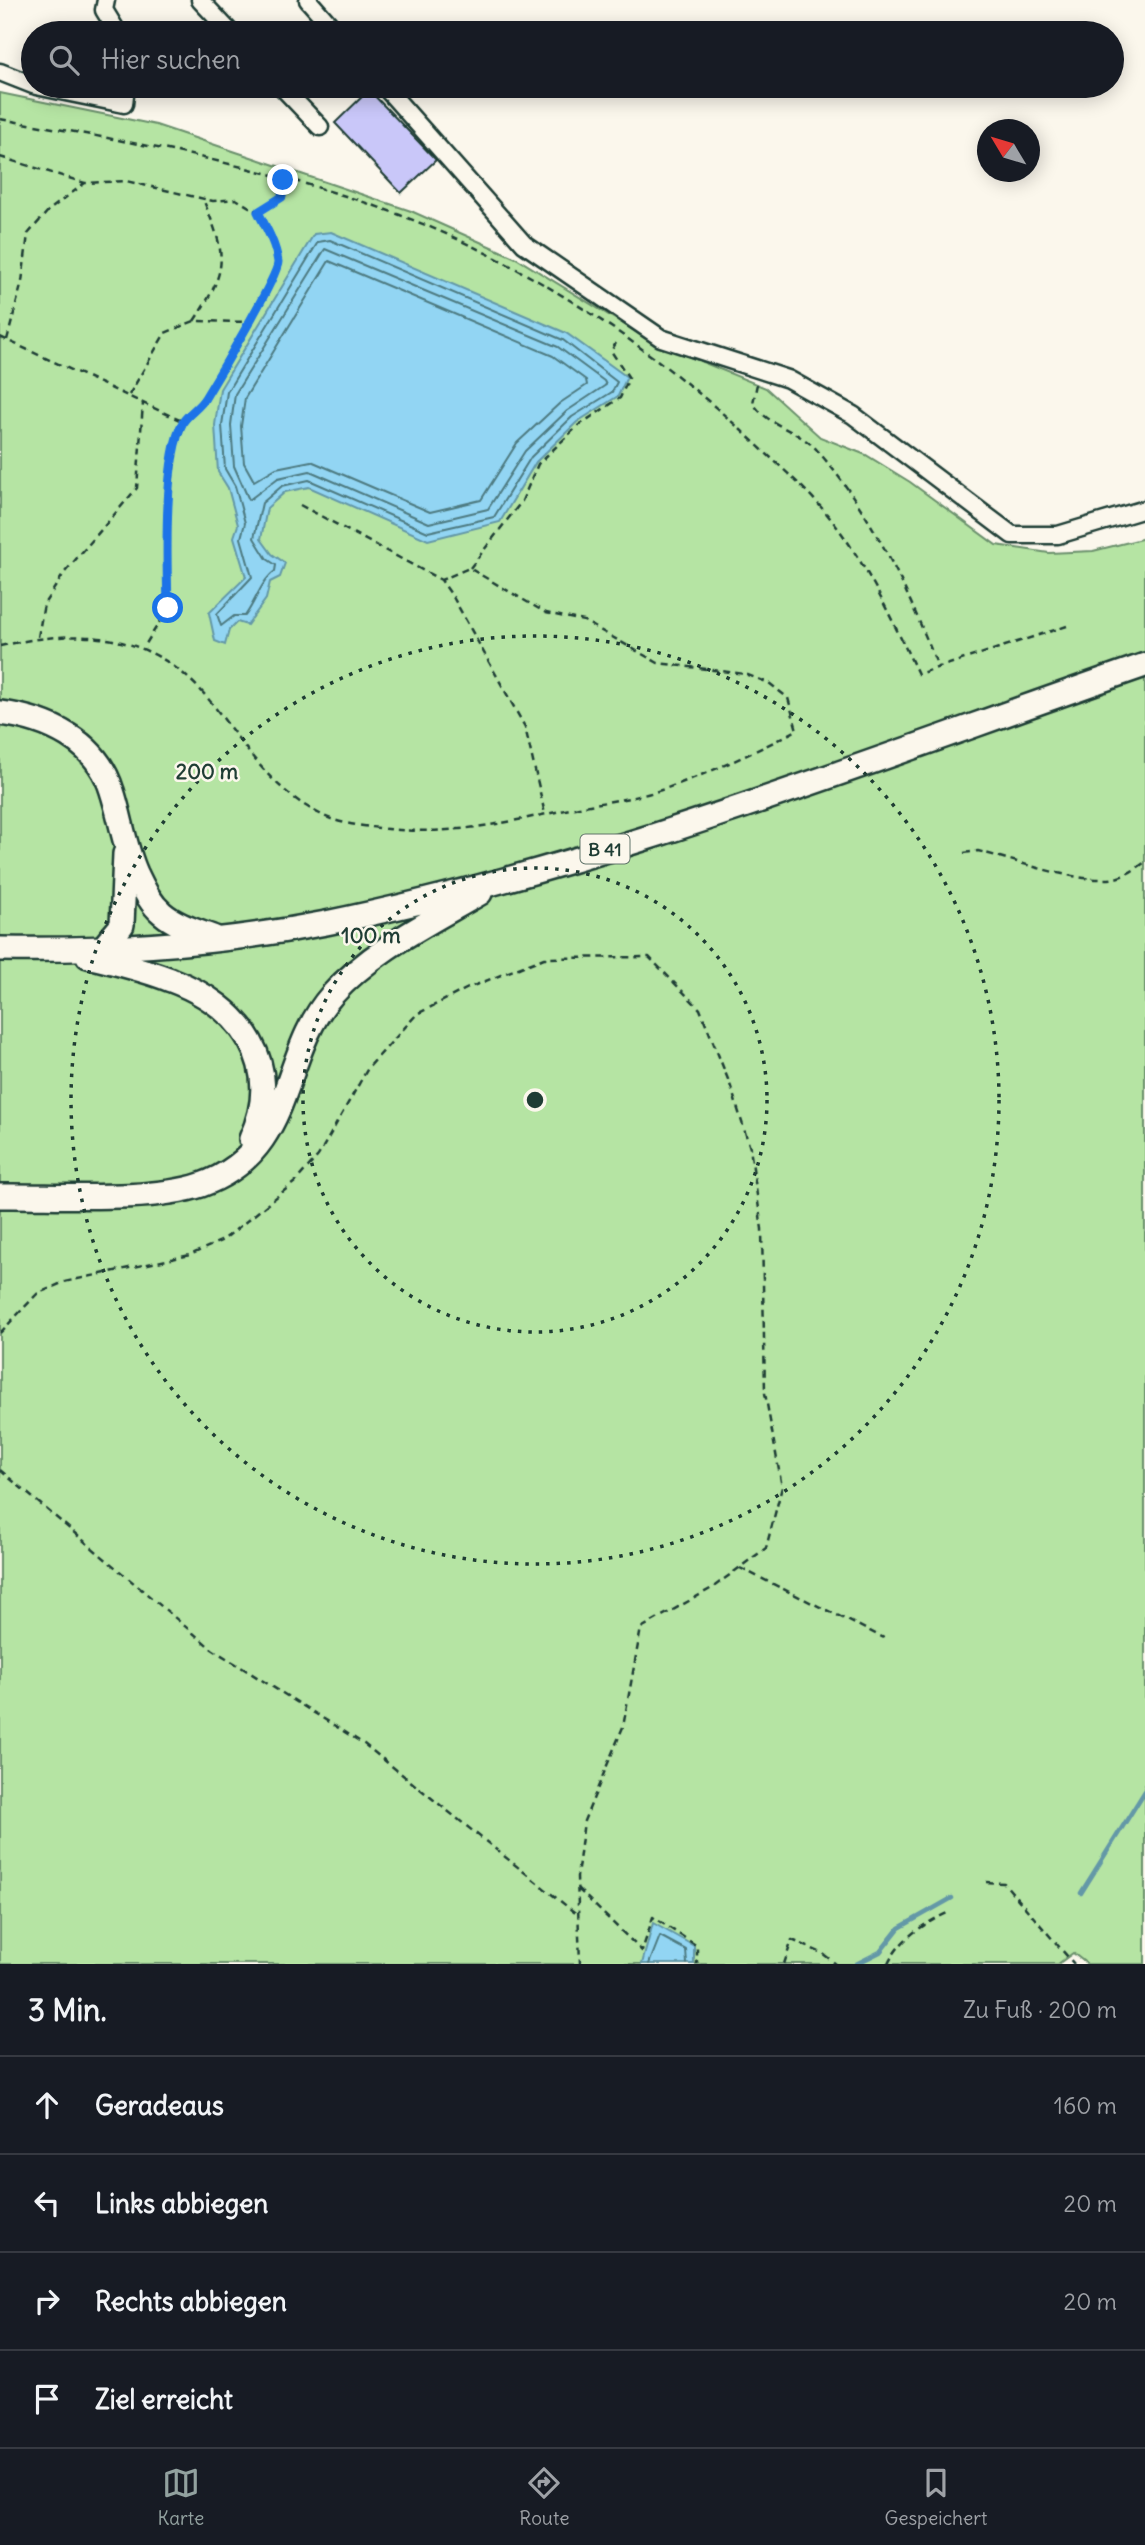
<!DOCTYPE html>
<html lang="de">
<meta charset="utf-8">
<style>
:root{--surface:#171b24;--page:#242831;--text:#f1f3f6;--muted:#9ea1a6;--line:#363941;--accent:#92a19f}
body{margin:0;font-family:Delius,sans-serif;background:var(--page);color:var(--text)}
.compass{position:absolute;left:977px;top:119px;width:63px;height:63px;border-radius:50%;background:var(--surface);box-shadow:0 4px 18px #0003;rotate:308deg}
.stop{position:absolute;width:21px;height:21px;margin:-16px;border:5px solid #1a73e8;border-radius:50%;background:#fff}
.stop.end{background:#1a73e8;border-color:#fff;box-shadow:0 2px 7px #0008}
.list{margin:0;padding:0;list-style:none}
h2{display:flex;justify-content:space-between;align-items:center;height:91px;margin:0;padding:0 28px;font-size:30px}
h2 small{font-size:23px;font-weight:400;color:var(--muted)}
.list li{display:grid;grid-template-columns:46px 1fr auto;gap:21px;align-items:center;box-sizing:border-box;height:98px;padding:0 28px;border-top:2px solid var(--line)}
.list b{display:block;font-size:26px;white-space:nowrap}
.list em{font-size:23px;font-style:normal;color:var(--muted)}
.icon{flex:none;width:38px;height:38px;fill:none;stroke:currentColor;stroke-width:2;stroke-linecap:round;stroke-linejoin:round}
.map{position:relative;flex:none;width:1145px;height:1964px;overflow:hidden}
.search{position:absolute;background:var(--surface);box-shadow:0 4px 18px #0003;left:21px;right:21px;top:21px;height:77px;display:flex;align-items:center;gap:18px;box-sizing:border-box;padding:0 24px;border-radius:38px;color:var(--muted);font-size:26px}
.sheet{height:483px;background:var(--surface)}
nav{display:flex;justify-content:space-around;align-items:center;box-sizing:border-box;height:98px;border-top:2px solid var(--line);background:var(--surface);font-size:19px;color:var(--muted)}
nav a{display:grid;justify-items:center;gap:4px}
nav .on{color:var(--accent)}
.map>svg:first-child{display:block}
.green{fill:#b5e4a3;stroke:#6a906c;stroke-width:2}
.water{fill:#92d5f3;stroke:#6498a7;stroke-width:2}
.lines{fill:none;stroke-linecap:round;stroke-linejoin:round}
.shore{stroke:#4d7a80;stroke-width:2}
.stream{stroke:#6498a7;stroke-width:4.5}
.building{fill:#c9c7f9;stroke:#1f3d34;stroke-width:2}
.minor-casing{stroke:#1f3d34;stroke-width:21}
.highway-casing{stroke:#1f3d34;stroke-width:28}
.path{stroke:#1f3d34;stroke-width:2.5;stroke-dasharray:7 5;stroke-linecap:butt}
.minor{stroke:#fbf7ec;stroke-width:16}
.highway{stroke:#fbf7ec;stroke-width:23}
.route{stroke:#1a73e8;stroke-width:9}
.ring{fill:none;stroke:#1f3d34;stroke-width:3.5;stroke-dasharray:3.5 7}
.labels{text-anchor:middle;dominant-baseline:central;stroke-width:5;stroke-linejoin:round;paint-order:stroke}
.shield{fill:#fbf7ec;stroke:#61756b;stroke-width:2}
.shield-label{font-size:18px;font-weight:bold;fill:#1f3d34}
.centre{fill:#1f3d34;stroke:#fbf7ec;stroke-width:3.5}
.ring-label{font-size:21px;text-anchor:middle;font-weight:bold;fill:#1f3d34;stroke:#fbf7ec;stroke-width:5;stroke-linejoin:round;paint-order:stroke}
</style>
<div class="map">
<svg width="1145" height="1964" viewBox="0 0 1145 1964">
<rect width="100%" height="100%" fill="#fbf7ec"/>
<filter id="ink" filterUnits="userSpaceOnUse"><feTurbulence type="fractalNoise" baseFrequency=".0143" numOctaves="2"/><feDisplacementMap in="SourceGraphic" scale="14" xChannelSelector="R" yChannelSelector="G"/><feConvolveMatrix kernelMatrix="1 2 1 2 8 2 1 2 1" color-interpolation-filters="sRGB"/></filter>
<g filter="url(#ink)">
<path class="green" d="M0,93L156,125L411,211L516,258L651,341L766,388L820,437L866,455L910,482L996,545L1049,553L1093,551L1145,538V1964H1087L1073,1953L1058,1964H0Z"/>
<path class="water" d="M331,232L566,333L627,377L618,396L577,422L536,462L500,522L428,540L309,487L285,492L267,508L261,539L272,554L285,563L280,577L270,582L266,599L247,625L237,622L229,630L225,645L215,641L209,613L246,577L234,537L238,525L228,488L218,472L215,425L220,389L314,234Z
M653,1923L694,1946V1964H642Z"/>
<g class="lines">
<path class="shore" d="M330,240L563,340L617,382L612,392L572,417L531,457L494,517L428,532L309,480L282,486L262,503L254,538L267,559L276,565L275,571C261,581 256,601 245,616H234L221,626L217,614L252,577L241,538L245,523L235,486L225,469L222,425L227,392L318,242Z
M325,249L558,347L604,381L606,385L567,411L525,451L488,509L429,523L310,471L278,478L249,500L234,466L231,425L235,394Z
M329,261L553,356L586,380L587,385L560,403L517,443L481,500L430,512L311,461L276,468L254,481L244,463L241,426L245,398Z
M649,1964L660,1936L686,1950L687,1964"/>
<path class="stream" d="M1081,1893L1145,1791
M856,1964L880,1952L899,1928L952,1898"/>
</g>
<path class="building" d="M369,90L436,160L401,193L335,123Z"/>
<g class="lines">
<g class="minor-casing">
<path id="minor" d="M106,0L104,10L118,33
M200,0L231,33
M308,0L337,33
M0,72L33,85
M36,86L124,104L126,86
M281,86L320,127
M384,86L524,244L661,338L788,379L853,415L1012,535H1058L1145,509"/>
</g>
<g class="highway-casing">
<path id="highway" d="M0,713C48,719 97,741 112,791C121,818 124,846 136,873C143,887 149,902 162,913C177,926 197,931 215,938
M0,949C109,951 219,944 326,923C606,866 876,758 1145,665
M102,949L122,925L125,854
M88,956C116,963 144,969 171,980C241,1006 285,1064 251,1139
M0,1196C55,1195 151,1202 201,1185C297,1151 278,1055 332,995C372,950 429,923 480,893"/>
</g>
<path class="path" d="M0,119C131,141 275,168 400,215C522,261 645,342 741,430C769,457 801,483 826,513C866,561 891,618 918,674L1067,626
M0,157L85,183
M258,212L282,197L283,180
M194,321C229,268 227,257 203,199
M0,337L184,422
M7,340L22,282L28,234L48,211L85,183L126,181L213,201L236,199L258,212L268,231L279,264L266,295L204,401L184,422L177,443L167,513L168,608L144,647
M757,384L753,403C767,426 799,430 817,450C873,514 907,589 938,667
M129,395L165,333L194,321L249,322
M300,505L441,580L453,597L525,727L545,814
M470,568L522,501L538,464L579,425L620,398L629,378L611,351L616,343
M38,637L44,604L65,572L137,488L143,403
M0,646C87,626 160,633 217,710C247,750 274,791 320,814C334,822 354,825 371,827C448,838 504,823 579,807C608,801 639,798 667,788C712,772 755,752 797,730L788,698L769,683L745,674L658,663L584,621L546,613L469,568L441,580
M964,853L978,851C1014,860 1071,881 1106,879C1121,879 1133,871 1145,862
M0,1333L37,1294L64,1282L190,1255L223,1240L295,1182L318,1156L368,1068L417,1014L468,988L544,958L649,957L700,1009L731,1087L750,1148L762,1229L765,1393L782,1487L766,1548L712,1588L641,1628L623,1727L584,1821L577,1877L580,1964
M0,1470L212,1649L364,1744L579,1916
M740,1568L884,1638
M986,1882L1004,1883L1074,1964
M578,1889L642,1951L653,1917L697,1946V1964
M784,1964L792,1940L822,1953L836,1964
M888,1964C901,1937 924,1924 949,1912"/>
<use href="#minor" class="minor"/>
<use href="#highway" class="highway"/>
</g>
</g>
<g class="lines" filter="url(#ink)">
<path class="route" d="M168,608C167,565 163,458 183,422C189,413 200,407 205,398C216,380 279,275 278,262C276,245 266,227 258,212L282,197L283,180"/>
</g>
<g class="ring">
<circle cx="535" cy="1100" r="232"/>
<circle cx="535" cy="1100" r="464"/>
</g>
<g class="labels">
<rect class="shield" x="580.5" y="834.5" width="49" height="29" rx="5"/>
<g class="shield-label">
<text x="605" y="849">B 41</text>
</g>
</g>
<circle cx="535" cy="1100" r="10" class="centre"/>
<g class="ring-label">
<text x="207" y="779">200 m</text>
<text x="371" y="943">100 m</text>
</g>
</svg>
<svg class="compass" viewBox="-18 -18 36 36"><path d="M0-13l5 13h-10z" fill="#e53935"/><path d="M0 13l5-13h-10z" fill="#9ea1a6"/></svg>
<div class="stop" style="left:168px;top:608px"></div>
<div class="stop end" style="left:283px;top:180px"></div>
<div class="search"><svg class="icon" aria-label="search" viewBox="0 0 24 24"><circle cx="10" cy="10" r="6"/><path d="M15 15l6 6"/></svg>Hier suchen</div>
</div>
<section class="sheet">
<h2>3 Min.<small>Zu Fuß · 200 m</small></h2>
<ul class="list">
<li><svg class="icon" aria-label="ahead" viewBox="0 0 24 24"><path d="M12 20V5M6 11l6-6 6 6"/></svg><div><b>Geradeaus</b></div><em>160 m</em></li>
<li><svg class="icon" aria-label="left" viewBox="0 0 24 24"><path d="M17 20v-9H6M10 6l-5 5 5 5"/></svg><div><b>Links abbiegen</b></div><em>20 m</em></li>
<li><svg class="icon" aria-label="right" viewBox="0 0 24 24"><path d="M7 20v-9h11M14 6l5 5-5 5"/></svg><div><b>Rechts abbiegen</b></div><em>20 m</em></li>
<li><svg class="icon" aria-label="arrive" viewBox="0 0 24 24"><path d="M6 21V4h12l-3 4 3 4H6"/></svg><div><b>Ziel erreicht</b></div></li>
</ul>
</section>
<nav>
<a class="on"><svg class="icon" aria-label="map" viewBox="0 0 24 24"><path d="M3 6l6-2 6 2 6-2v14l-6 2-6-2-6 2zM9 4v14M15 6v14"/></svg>Karte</a>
<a><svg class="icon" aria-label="directions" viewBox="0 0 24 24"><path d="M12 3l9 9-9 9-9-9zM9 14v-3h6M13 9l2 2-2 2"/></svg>Route</a>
<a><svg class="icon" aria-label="saved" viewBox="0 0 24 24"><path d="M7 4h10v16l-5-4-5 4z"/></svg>Gespeichert</a>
</nav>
